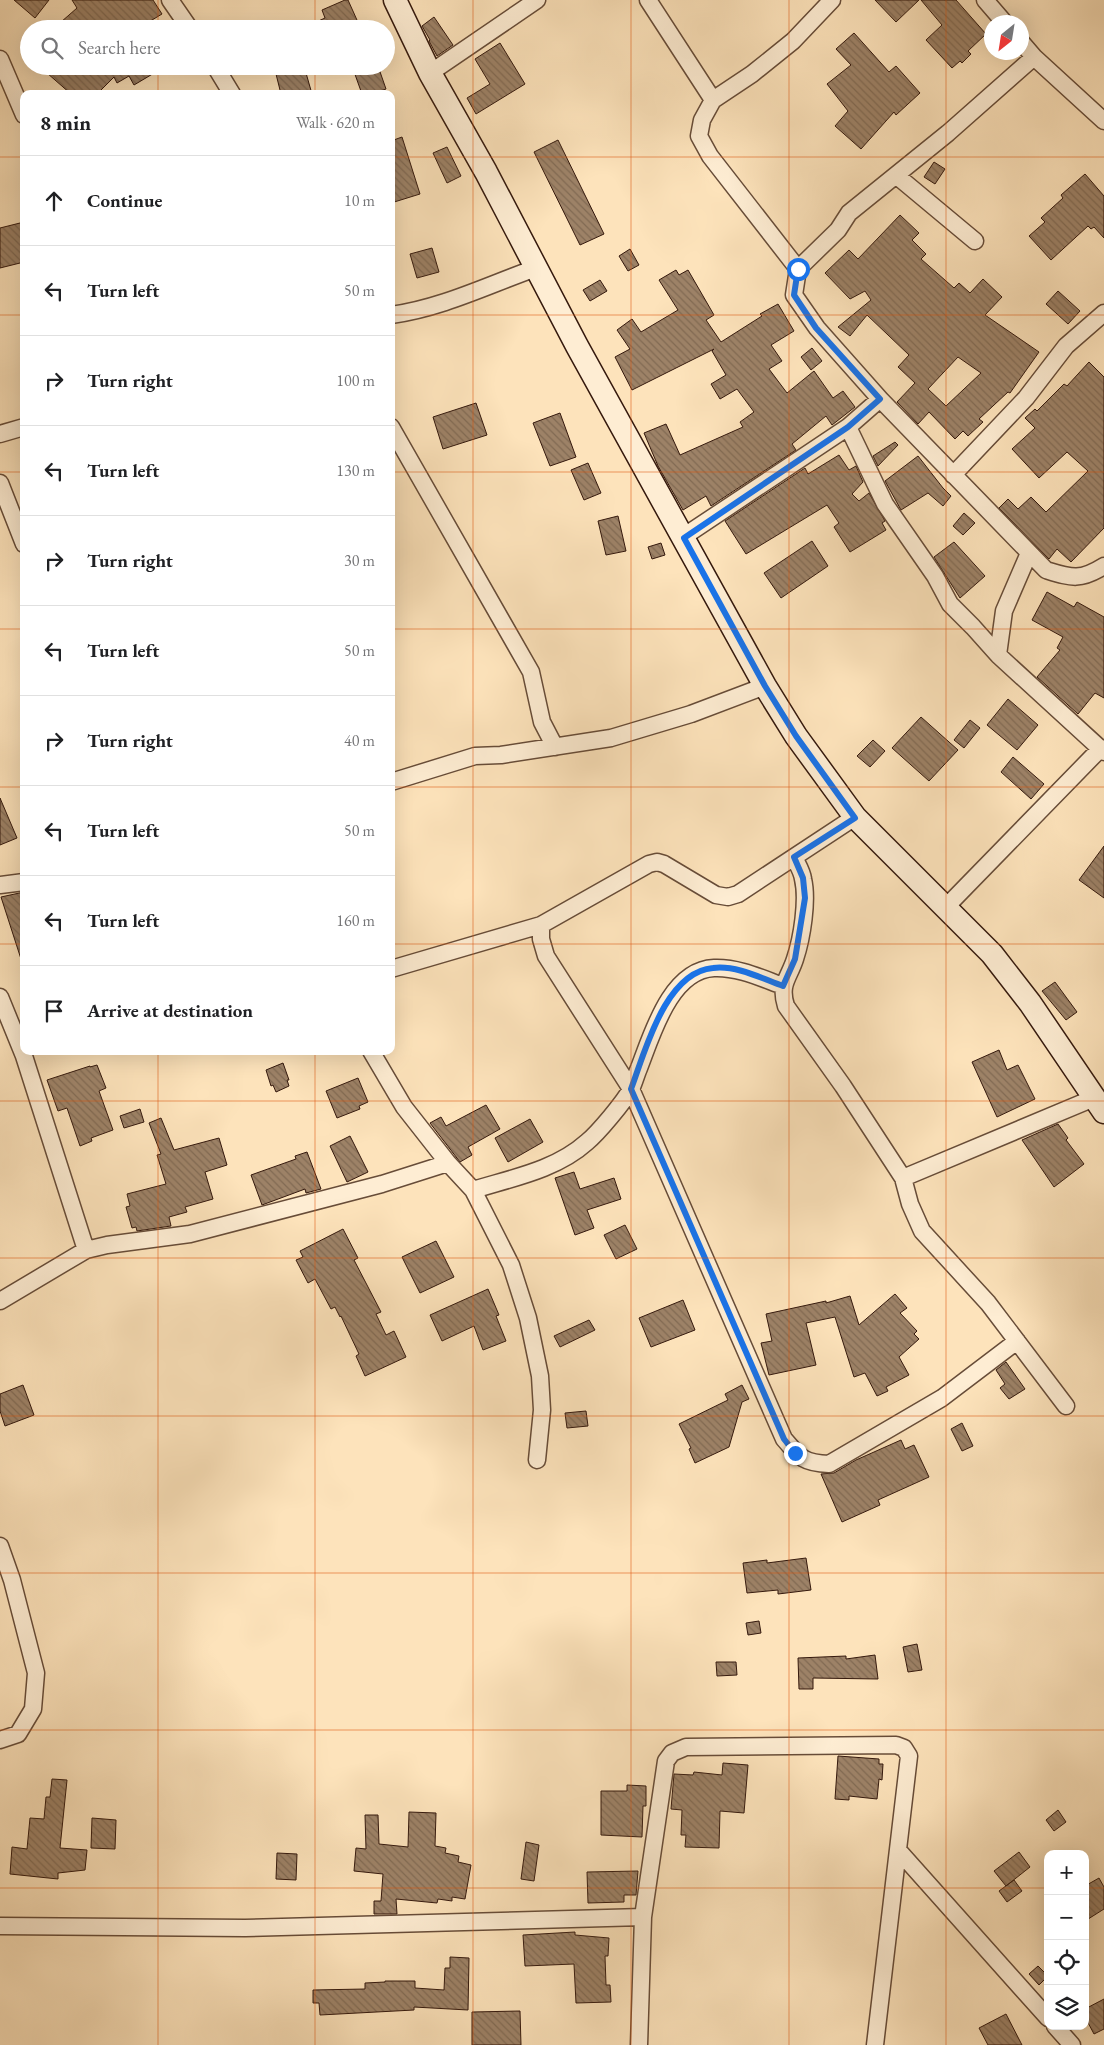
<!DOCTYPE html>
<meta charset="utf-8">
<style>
:root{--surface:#fff;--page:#f2f2f2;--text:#202124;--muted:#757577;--line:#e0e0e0}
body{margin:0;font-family:"EB Garamond",serif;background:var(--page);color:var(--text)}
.controls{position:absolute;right:15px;bottom:15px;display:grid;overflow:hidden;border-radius:10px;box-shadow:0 5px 20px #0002}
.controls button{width:45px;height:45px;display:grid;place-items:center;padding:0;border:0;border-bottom:1px solid var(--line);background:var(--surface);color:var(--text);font:25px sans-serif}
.compass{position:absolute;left:984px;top:15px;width:45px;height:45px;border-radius:50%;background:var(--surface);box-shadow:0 5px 20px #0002;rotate:210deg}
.stop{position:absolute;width:15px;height:15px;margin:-11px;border:4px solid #1a73e8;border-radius:50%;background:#fff}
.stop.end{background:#1a73e8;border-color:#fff;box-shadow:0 1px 5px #0008}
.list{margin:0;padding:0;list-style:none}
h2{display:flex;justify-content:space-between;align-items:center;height:65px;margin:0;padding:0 20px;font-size:21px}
h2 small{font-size:16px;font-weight:400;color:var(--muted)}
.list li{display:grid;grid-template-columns:32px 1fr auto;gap:15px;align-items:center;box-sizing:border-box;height:90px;padding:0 20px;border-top:1px solid var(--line)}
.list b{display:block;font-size:19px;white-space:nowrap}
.list em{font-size:16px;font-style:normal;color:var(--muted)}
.icon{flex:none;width:28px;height:28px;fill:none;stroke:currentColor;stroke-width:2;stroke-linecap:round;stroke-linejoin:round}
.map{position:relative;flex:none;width:1104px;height:2045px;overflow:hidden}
.search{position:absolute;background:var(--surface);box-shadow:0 5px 20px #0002;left:20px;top:20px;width:375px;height:55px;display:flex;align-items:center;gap:12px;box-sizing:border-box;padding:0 18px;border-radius:28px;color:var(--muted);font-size:19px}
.panel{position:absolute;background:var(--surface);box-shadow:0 5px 20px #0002;left:20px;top:90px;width:375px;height:965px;border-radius:10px}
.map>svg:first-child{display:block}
.building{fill:url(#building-back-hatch);stroke:#35190d;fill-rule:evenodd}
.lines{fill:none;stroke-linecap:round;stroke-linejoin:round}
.street-casing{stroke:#674c38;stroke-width:19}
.secondary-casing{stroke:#35190d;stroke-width:25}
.street{stroke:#feedd3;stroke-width:16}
.secondary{stroke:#feedd3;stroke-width:22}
.route{stroke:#1a73e8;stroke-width:6}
.grid{fill:none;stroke:#df560c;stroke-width:1;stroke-opacity:0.55}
</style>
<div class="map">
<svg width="1104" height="2045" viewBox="0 0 1104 2045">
<defs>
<pattern id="building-back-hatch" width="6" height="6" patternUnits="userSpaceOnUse" patternTransform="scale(1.25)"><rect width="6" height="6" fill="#9d8267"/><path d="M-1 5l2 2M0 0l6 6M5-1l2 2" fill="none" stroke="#816a53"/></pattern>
</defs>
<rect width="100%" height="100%" fill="#fde3bb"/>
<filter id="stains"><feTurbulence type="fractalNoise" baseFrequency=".004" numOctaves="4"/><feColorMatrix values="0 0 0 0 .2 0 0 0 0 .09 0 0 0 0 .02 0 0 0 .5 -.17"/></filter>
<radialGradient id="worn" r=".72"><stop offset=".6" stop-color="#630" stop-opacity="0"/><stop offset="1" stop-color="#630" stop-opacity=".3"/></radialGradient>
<path class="building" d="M14,0H49L35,18Z
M72,0H153L162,14L137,29H53L77,8Z
M345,0H348L361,29H301L325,18L322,10Z
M875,0H919L896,22Z
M921,0H956L986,34L968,51L971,54L962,63L960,61L952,68L926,40L942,25Z
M434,17L453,45L437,56L429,41L430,40L422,26Z
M854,33L889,72L896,66L920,93L896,115L894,112L861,149L835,126L848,111L827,84L851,65L836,49Z
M500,43L525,84L476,114L467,98L490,84L475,59Z
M39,66H166L134,85L129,76L117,83L114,77L97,94H71Z
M274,66H304L312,94H281Z
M352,66H378L386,89L372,94H362Z
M402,137L420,194L391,203V141Z
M558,140L604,234L580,245L534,152Z
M447,147L461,176L447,183L433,153Z
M934,162L945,169L935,184L924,177Z
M1085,174L1104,196V238L1094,227L1091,229L1088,226L1051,260L1029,236L1045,222L1041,218L1063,198L1061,195Z
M900,215L919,233L912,240L926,254L921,259L954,288L959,283L970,293L983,279L1002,297L985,315L1039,352L1010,393L1008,392L979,419L983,422L968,436L963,431L955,439L929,412L918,424L897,402L915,383L898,367L909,355L867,315L850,336L838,327L871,300L865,291L850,299L825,273L849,250L858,259ZM958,357L981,373L946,406L928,389Z
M24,222V262L0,268V228Z
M432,248L439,272L417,278L410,254Z
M630,249L639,265L628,271L619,256Z
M676,270L679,275L688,270L714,315L706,320L721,342L762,316L760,314L778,304L794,331L771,345L782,361L769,369L787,393L814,371L833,398L843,391L855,407L832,425L826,416L792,444L796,450L714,504L711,506L706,496L683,510L658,466L644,433L666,424L680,455L743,427L740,422L754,412L737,389L720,399L711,384L726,375L712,351L714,349L632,390L615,357L630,349L617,330L632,319L641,332L678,310L659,280Z
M600,280L607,291L590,301L583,290Z
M1058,291L1080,311L1068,324L1046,304Z
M812,348L822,361L811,370L801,357Z
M1089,362L1104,377V528L1071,562L1057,549L1049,559L999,508L1008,499L1018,509L1031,497L1046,512L1088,471L1067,452L1039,478L1012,449L1035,428L1025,418L1035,409L1037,411L1064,384L1067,386Z
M476,403L487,435L443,449L433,417Z
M560,413L576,457L550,466L533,423Z
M895,442L898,445L878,466L873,456Z
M839,455L849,470L856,466L863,482L852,494L859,501L869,493L885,521L882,523L886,530L850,552L834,527L839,523L827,505L746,554L725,521L805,468L808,474Z
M918,456L943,488L951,496L943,506L928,493L901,510L885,481Z
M588,463L601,493L584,500L571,470Z
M964,513L975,523L963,535L953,526Z
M618,516L626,551L606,555L598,521Z
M812,541L828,566L781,598L764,573Z
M954,542L985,576L960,598L934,557Z
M661,543L665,555L652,559L648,547Z
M1047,592L1074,607L1077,602L1104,617V698L1095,693L1078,714L1037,677L1060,650L1057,648L1063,637L1032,620Z
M1008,699L1038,725L1017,750L987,725Z
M921,717L958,750L929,781L892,748Z
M970,720L980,728L964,748L954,740Z
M873,740L885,751L870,767L857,756Z
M1013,757L1044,784L1031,799L1001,772Z
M0,798L17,838L0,845Z
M1104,846V898L1079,880Z
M24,892V958L21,959L1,897Z
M1055,982L1077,1012L1066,1020L1042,991Z
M999,1050L1007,1070L1018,1065L1035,1099L997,1117L972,1062Z
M283,1063L289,1080H287L289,1086L276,1092L273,1085L271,1086L266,1070Z
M97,1065L106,1088L99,1091L113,1130L91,1138L92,1141L80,1146L67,1108L58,1111L47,1080L90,1066V1067Z
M358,1078L368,1102L359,1106L360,1109L337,1118L326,1091Z
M486,1105L500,1129L468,1147L472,1155L460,1162L430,1123L441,1117L446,1126Z
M140,1109L144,1122L124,1128L120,1116Z
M161,1118L174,1150L219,1138L227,1165L205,1172L213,1199L185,1207L187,1212L169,1217L171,1226L137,1231L136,1227L132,1228L126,1207L130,1206L127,1194L166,1184L157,1155L161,1154L149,1123Z
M530,1119L543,1142L508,1162L495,1138Z
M1058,1124L1068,1138L1066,1140L1084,1164L1054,1187L1022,1140Z
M350,1136L368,1172L347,1182L330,1146Z
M307,1152L321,1189L306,1193L305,1189L262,1205L251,1175L296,1159L295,1156Z
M574,1172L580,1189L614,1178L621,1199L587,1210L594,1228L575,1235L555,1178Z
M625,1225L637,1249L616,1259L604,1235Z
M343,1229L358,1258L354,1260L381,1312L376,1314L386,1335L394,1331L406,1357L365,1376L356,1356L359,1354L341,1316L340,1317L335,1307L331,1309L315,1279L308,1283L296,1260L303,1257L300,1251Z
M436,1241L454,1277L420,1293L402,1257Z
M488,1289L499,1315L496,1316L506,1341L483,1350L474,1326L442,1341L430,1315Z
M895,1294L907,1308L900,1313L917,1331L914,1334L919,1339L899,1357L909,1375L886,1387L888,1391L877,1396L865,1373L854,1377L835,1317L806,1323L816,1365L769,1375L761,1343L772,1341L766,1314L826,1301V1303L850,1296L859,1325Z
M683,1300L695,1330L651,1347L639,1318Z
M589,1320L595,1330L560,1347L554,1336Z
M1006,1362L1025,1389L1009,1399L1000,1388L1005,1384L996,1370Z
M23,1385L34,1415L5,1426L0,1411V1394Z
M742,1385L749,1399L742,1402L729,1447L695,1463L689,1449L691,1448L679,1424L728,1400L725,1394Z
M586,1411L588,1426L567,1428L565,1413Z
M962,1423L973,1446L962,1451L951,1429Z
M901,1440L905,1449L914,1445L929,1477L878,1500L880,1505L842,1522L821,1474L834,1473L856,1460Z
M806,1558L811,1590L778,1594V1590L747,1593L743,1563L767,1560V1563Z
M759,1621L761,1633L748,1635L746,1623Z
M917,1644L922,1670L908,1672L903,1647Z
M875,1655L878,1679L813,1678V1689H799L798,1658L846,1656V1659Z
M716,1662H736L737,1675L717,1676Z
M838,1756L879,1759V1764H883L882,1780L879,1779L877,1799L849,1796V1800L835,1799Z
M723,1763L748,1765L744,1813L720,1811L719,1848L685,1847L686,1835H681L682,1810L671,1809L674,1774L693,1775L694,1772L722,1775Z
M52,1779L67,1780L60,1848L87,1850L85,1870L58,1873V1879L10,1874L12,1847L27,1849L30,1818L44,1819L46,1797H50Z
M627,1785L646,1786V1806H643L642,1837L601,1835V1791H627Z
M1058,1810L1066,1822L1054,1831L1046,1820Z
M409,1812L436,1813L435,1846L446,1848L445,1853L459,1856L458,1862L471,1865L465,1899L452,1897V1901L438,1899L437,1903L396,1899L397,1914H374V1901H381L383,1874L354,1871L356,1848L366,1849L365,1815H378L379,1844L408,1847Z
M92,1818L116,1820L115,1849L91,1848Z
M526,1842L539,1845L534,1881L521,1879Z
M1019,1852L1030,1867L1006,1886L994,1871Z
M277,1853L297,1854L296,1880L276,1879Z
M638,1871L636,1895H624V1902L588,1903L587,1872Z
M1099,1878L1104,1887V1909L1085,1921V1886Z
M1014,1880L1022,1891L1007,1902L999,1891Z
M575,1932V1935L609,1938L608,1956H605L606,1985H610L611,2002L576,2003L574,1964L525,1966L523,1935Z
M450,1957L469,1958L468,2010L414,2007V2010L320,2015L319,2003H313V1990L365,1989V1983L385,1982V1981H415V1988L444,1990L445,1968H450Z
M1038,1966L1048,1976L1039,1985L1029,1974Z
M1104,1999V2029L1094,2034L1085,2017V2009Z
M520,2011L521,2045H472V2012Z
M1006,2014L1022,2045H988L979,2028Z"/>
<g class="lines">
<g class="street-casing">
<path id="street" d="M170,0L190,29
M648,0L713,100
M985,0L1004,22
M1022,43L1034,57L1104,121
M1034,57L948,133L849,213L838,230L798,269L794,295L817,328L880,399L1046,570C1072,578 1080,581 1104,566
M0,59L24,115
M215,66L232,94
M430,73L537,0
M897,176L975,241
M798,269L710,156L699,136L702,120L713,100L752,74L793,41L832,0
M391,315C442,308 488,285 536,268
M391,427L531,672L542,722L555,747
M848,427L885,504L935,576L950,604L973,627L998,655L1104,752
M0,434L24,427
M953,475L1026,398L1066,346L1104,313
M0,483L24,544
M683,537L848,427L880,399
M998,655L1004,611L1029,553
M391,782L475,756L501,755L611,738L691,714L765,686
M794,857C797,864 802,871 803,879C808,900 802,938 795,959C789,978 779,984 786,1006L843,1086L903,1178L910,1204L922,1231L988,1303L1066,1406
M0,885L24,882
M946,907L1101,748
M541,925V939L546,956L631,1089L784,1439C800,1458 804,1463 829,1464L942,1398L1017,1341
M391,969L541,925L649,864L657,862L664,864L716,895L728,897L738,894L855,817
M0,997L24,1056L86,1250
M371,1051L404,1107L448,1163L473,1190L511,1265L528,1318L540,1376L542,1410L537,1460
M903,1178L1094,1098
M473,1190C512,1178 556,1170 587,1142C598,1133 624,1102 631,1089C634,1083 636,1075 639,1068C652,1035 670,970 714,968C738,967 761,978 783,986
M0,1301L86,1250L107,1245L190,1234L382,1184L448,1163
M0,1546L12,1580L36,1673L33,1709L18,1734L0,1740
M898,1850L1048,2018
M0,1926L245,1928L643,1917
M1055,2026L1072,2045
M639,2045L643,1917L666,1761L672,1753L686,1747L896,1745L904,1748L909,1756L875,2045"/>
</g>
<g class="secondary-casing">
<path id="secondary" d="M395,0L430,73L486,172L577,346L765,686L796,736L855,817L992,954L1030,1003L1104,1112"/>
</g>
<use href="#street" class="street"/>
<use href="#secondary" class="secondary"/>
</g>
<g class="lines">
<path class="route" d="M795,1453L784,1439L631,1089C645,1052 665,972 713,968C736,965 761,978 783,986L795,959L805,898L803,878L794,857L855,818L796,736L765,686L684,538L848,427L880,399L816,328L794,295L798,269"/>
</g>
<path class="grid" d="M158,0V29M315,0V29M473,0V2045M631,0V2045M789,0V2045M946,0V2045M158,66V94M315,66V94M0,157H24M391,157H1104M0,315H24M391,315H1104M0,472H24M391,472H1104M0,629H24M391,629H1104M0,787H24M391,787H1104M0,944H24M391,944H1104M158,1051V2045M315,1051V2045M0,1101H1104M0,1258H1104M0,1416H1104M0,1573H1104M0,1730H1104M0,1888H1048M1085,1888H1104"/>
<rect width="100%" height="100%" filter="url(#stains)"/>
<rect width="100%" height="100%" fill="url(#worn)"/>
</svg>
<div class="controls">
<button>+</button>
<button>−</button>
<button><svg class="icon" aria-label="locate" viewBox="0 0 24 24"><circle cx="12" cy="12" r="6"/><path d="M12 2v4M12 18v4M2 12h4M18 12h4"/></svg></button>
<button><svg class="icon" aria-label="layers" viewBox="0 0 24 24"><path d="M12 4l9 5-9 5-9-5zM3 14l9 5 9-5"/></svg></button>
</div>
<svg class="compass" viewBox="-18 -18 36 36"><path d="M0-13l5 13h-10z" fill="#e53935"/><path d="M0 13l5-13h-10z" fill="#757577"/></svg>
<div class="stop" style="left:798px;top:269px"></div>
<div class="stop end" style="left:795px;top:1453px"></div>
<div class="search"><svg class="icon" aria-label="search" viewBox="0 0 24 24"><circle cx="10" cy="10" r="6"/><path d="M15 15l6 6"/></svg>Search here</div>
<section class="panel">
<h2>8 min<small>Walk · 620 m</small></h2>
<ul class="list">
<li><svg class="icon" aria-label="ahead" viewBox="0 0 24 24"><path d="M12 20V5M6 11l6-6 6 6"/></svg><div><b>Continue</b></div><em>10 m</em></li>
<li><svg class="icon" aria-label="left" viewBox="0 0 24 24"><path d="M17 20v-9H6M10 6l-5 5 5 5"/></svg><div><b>Turn left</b></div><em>50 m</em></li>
<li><svg class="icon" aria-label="right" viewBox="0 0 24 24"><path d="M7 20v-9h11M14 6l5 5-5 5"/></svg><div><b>Turn right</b></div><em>100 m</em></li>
<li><svg class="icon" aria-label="left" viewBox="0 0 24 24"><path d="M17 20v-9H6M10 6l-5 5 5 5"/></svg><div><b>Turn left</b></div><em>130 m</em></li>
<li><svg class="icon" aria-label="right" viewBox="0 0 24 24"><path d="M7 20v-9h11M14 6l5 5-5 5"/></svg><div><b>Turn right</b></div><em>30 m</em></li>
<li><svg class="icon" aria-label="left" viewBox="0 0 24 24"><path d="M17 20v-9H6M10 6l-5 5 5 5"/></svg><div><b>Turn left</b></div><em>50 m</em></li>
<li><svg class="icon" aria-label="right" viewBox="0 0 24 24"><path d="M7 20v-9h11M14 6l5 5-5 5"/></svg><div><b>Turn right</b></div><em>40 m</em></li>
<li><svg class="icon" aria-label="left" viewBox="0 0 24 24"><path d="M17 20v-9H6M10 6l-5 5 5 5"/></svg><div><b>Turn left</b></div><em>50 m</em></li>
<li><svg class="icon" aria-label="left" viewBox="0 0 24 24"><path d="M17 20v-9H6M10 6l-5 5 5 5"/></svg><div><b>Turn left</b></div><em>160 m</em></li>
<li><svg class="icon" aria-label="arrive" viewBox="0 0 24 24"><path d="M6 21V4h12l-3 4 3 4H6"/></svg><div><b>Arrive at destination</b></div></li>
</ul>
</section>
</div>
